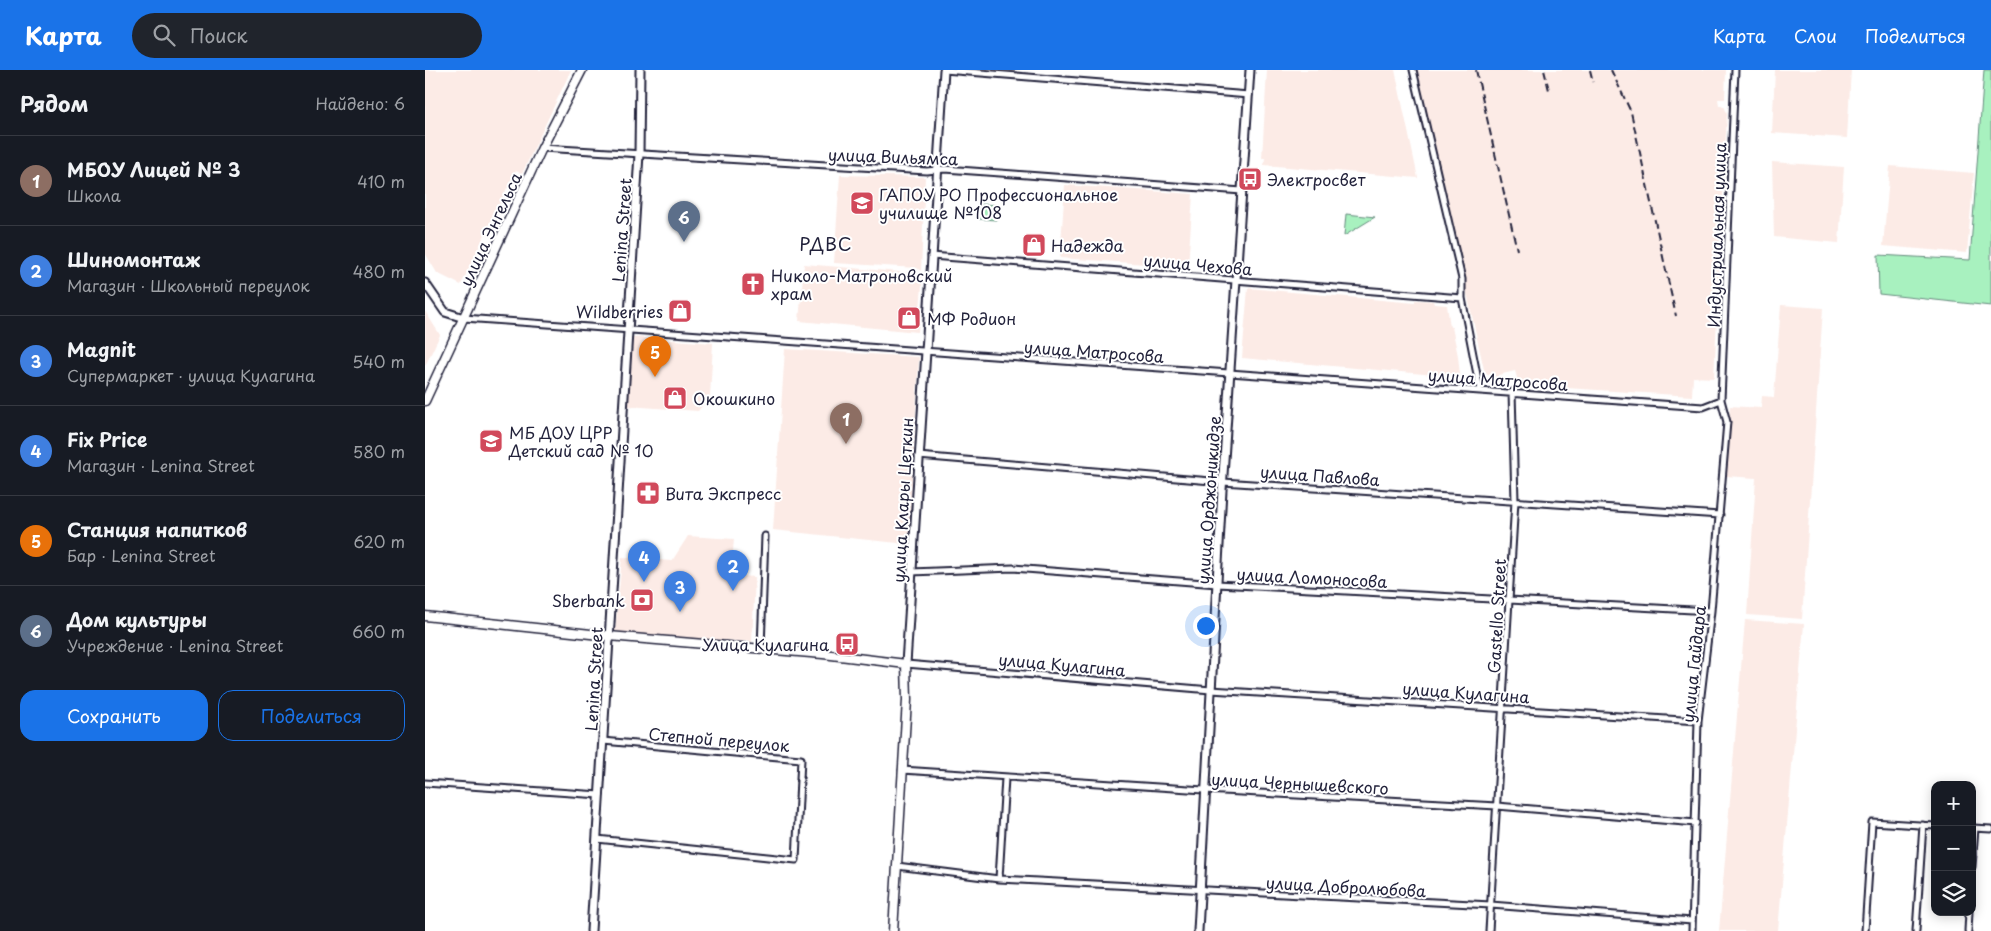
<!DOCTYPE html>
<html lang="ru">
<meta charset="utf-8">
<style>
:root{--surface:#171b24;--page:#20242c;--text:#f1f3f6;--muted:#9ea1a6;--line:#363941;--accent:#1a73e8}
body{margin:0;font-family:"Playpen Sans",sans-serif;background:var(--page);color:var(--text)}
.controls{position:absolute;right:15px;bottom:15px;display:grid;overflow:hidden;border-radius:10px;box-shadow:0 2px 12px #0003}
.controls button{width:45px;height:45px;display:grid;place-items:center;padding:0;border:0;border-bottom:1px solid var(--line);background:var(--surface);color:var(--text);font:25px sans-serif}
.you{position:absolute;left:780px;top:555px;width:18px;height:18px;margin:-12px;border:4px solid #fff;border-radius:50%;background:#1a73e8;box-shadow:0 0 0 8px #1a73e833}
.badge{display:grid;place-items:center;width:32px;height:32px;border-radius:50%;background:var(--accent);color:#fff;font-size:16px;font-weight:700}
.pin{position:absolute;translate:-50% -41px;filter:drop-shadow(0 1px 2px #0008)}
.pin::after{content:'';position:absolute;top:26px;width:18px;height:15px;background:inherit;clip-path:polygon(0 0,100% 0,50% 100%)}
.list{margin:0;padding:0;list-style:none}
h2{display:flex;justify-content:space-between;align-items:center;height:65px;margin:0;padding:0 20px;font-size:21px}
h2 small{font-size:16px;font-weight:400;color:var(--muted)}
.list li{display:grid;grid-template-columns:32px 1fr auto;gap:15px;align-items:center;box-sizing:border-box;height:90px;padding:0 20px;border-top:1px solid var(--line)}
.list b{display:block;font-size:19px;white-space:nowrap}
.list p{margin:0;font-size:16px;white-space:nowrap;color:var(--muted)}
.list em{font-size:16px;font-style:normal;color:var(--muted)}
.actions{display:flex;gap:10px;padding:15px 20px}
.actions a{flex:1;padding:11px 0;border:1px solid var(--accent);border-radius:15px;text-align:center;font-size:18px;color:var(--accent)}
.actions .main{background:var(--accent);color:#fff}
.icon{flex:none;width:28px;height:28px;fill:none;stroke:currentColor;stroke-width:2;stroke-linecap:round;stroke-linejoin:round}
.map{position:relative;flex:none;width:1566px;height:861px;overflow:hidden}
header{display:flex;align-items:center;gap:30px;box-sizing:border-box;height:70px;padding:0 25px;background:var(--accent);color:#fff}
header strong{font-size:24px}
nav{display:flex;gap:28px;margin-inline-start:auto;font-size:18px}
.search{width:350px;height:45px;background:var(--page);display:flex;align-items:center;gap:12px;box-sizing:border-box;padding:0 18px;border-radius:28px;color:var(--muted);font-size:19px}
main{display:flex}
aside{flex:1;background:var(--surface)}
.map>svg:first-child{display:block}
.built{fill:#fcebe6}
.green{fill:#a8f1bf;stroke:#658a7d}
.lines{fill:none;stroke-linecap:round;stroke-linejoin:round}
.minor-casing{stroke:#22223b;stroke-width:9}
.tertiary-casing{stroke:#22223b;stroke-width:11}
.secondary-casing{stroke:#22223b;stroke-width:11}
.minor{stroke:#fff;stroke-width:5}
.tertiary{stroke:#fff;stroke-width:7}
.secondary{stroke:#fff;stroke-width:8}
.rail{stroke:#22223b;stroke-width:2;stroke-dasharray:8 4;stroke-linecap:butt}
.labels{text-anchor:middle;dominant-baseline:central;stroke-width:4;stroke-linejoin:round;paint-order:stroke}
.street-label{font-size:16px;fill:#22223b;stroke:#fff}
.poi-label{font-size:16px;fill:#22223b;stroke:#fff;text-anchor:start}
.neighbourhood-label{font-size:18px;letter-spacing:1px;fill:#22223b;stroke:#fff}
</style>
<header>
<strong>Карта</strong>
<div class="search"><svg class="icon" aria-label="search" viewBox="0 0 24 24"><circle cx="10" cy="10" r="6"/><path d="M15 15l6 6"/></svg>Поиск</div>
<nav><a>Карта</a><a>Слои</a><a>Поделиться</a></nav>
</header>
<main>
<aside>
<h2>Рядом<small>Найдено: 6</small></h2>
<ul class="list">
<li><span class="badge" style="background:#8d6e63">1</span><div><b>МБОУ Лицей № 3</b><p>Школа</p></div><em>410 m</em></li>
<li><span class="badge" style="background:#3f7fe0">2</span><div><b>Шиномонтаж</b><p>Магазин · Школьный переулок</p></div><em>480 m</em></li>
<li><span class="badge" style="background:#3f7fe0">3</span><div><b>Magnit</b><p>Супермаркет · улица Кулагина</p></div><em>540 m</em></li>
<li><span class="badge" style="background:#3f7fe0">4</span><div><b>Fix Price</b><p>Магазин · Lenina Street</p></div><em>580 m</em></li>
<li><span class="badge" style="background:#e8710a">5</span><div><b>Станция напитков</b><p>Бар · Lenina Street</p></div><em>620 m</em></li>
<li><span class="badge" style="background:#5c6f8a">6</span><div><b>Дом культуры</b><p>Учреждение · Lenina Street</p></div><em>660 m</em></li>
</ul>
<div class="actions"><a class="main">Сохранить</a><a>Поделиться</a></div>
</aside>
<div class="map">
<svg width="1566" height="861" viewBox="0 0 1566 861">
<rect width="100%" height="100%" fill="#fff"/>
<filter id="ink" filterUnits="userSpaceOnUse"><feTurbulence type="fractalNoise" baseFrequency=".02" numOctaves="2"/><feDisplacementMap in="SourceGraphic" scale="10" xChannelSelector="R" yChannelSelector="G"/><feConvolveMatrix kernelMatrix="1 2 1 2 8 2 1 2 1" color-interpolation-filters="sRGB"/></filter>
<g filter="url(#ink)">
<path class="built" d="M0,0H146L97,104L91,101L85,112L88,115L86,119L82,118L36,215L12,203L0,183Z
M842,0H970L993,108L839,95L840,88H837Z
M992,0H1301L1300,29H1293L1294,35L1299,36L1302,43L1289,308L1268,307L1267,326L1094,315L1090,301L1073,305V308L1060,304Z
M1350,0H1426L1422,68L1347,63Z
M1347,92L1419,97L1414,173L1349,167Z
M1465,96L1549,103L1542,183L1458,176Z
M415,105L500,107L496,201L492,198L409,193Z
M640,115L768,124L763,197L635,188Z
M379,194L498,204L493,262L374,251Z
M823,218L990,233V230L1008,231L1009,234L1022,235L1025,257H1027L1033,286L1035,305H1010L817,288Z
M1356,235L1398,238L1377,549L1322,545L1331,408L1300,406L1305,336L1336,338L1337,326L1349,327Z
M0,241L15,265L0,296Z
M207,267L288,273L285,327L273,341L203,336Z
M360,279L494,287L483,479L473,473L348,460Z
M263,466L309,469L306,505L330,507L327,572L190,563L197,487L247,491Z
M1320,550L1379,554L1353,861H1294Z"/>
<path class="green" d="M1559,0H1566V236L1454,224L1453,185L1545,190Z
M554,134L573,135L572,150L553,149Z
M921,144L950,147L919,166Z"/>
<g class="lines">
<g class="minor-casing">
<path id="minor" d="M519,0L824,25
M988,0L1037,209V228L1055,320
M117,78L502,101L520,99L817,121
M506,186L1037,228
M39,248L1278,337L1296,330
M493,386L798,412L1295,445
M486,502L588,498L792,514L1286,541
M336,578L340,466
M481,594L786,620L1273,651
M477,700L779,720L1072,736L1271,753
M0,713L175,725
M1548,758L1566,759
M172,769L371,790L376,689L178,671
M472,796L574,809L1066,835L1267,851
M1547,797L1550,758
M574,809L580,708
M1064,861L1090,431L1087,322
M1267,861L1273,651L1286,541L1302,352L1296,330L1310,0
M1440,861L1447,752L1510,756
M1491,861L1498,755
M1543,861L1544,842"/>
</g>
<g class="tertiary-casing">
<path id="tertiary" d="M0,213L20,242L39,248
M481,594L519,0
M166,861L214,84L215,0
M773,861L797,420L825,0"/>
</g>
<g class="secondary-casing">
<path id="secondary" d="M0,331L117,78L157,0
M0,546L184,566L398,584L481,594L482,630L468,861"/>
</g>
<use href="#minor" class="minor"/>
<use href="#tertiary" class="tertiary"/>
<use href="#secondary" class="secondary"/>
<path class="rail" d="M1051,0L1092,180
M1119,0L1124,20
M1165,0L1168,12
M1186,0L1206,42L1251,246"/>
</g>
</g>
<defs>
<g id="bus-square" transform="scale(1.25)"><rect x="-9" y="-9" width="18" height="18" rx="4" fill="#d1495b" stroke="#fff"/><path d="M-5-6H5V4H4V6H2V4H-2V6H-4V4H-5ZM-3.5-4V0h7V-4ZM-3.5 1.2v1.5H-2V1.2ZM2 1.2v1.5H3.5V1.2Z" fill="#fff"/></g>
<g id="university-square" transform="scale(1.25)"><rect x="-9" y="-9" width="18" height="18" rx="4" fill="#d1495b" stroke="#fff"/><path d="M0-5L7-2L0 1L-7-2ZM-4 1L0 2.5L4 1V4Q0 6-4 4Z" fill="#fff"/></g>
<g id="shop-square" transform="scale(1.25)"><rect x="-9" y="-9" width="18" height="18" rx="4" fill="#d1495b" stroke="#fff"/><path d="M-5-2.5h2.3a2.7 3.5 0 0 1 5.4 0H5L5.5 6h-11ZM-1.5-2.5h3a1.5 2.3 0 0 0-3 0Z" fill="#fff"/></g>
<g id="church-square" transform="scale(1.25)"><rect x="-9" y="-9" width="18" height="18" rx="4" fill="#d1495b" stroke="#fff"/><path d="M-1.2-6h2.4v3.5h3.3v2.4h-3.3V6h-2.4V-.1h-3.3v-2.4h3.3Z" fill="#fff"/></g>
<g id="school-square" transform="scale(1.25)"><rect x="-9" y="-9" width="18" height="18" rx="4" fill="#d1495b" stroke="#fff"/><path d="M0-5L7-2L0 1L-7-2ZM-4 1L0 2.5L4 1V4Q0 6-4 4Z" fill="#fff"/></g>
<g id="pharmacy-square" transform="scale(1.25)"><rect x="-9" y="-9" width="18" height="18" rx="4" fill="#d1495b" stroke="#fff"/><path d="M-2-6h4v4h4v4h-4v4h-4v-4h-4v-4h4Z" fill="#fff"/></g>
<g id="bank-square" transform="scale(1.25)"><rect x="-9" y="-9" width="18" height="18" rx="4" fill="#d1495b" stroke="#fff"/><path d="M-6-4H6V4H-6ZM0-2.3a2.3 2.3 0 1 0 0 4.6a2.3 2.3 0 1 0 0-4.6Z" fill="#fff"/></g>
</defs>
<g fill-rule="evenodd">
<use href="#bus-square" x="825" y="109"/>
<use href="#university-square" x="437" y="133"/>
<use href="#shop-square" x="609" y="175"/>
<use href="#church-square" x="328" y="214"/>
<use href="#shop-square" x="255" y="241"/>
<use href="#shop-square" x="484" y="248"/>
<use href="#shop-square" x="250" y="328"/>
<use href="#school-square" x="66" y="371"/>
<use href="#pharmacy-square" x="223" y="423"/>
<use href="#bank-square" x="217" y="530"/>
<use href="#bus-square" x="422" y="574"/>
</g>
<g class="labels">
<g class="street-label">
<text transform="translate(468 86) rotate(2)">улица Вильямса</text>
<text transform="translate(65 159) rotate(-65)">улица Энгельса</text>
<text transform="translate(196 160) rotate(-86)">Lenina Street</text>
<text transform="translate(1291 165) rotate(-88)">Индустриальная улица</text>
<text transform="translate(773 194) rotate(5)">улица Чехова</text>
<text transform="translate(669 281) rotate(4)">улица Матросова</text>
<text transform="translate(1073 309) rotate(4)">улица Матросова</text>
<text transform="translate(895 405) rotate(4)">улица Павлова</text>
<text transform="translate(477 430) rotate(-87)">улица Клары Цеткин</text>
<text transform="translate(783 430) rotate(-86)">улица Орджоникидзе</text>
<text transform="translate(887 507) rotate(3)">улица Ломоносова</text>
<text transform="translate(1071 546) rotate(-87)">Gastello Street</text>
<text transform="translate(637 594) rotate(5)">улица Кулагина</text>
<text transform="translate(1268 594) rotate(-84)">улица Гайдара</text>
<text transform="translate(168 609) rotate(-87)">Lenina Street</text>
<text transform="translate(1041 622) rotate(4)">улица Кулагина</text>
<text transform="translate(294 669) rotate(5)">Степной переулок</text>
<text transform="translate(875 713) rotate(3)">улица Чернышевского</text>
<text transform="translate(921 816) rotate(3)">улица Добролюбова</text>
</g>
<g class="poi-label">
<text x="842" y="109">Электросвет</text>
<text x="454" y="124">ГАПОУ РО Профессиональное<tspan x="454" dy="18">училище №108</tspan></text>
<text x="626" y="175">Надежда</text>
<text x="346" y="205">Николо-Матроновский<tspan x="346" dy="18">храм</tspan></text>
<text x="238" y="241" text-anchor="end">Wildberries</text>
<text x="502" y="248">МФ Родион</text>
<text x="268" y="328">Окошкино</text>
<text x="84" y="362">МБ ДОУ ЦРР<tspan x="84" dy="18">Детский сад № 10</tspan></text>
<text x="240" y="423">Вита Экспресс</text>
<text x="200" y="530" text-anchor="end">Sberbank</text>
<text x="404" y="574" text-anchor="end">Улица Кулагина</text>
</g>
<g class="neighbourhood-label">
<text x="401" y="173">РДВС</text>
</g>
</g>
</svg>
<div class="controls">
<button>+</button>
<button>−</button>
<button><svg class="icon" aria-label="layers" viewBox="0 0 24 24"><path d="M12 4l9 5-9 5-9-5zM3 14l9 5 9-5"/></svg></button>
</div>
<div class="you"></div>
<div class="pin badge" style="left:421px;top:374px;background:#8d6e63">1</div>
<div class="pin badge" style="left:308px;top:521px;background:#3f7fe0">2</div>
<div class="pin badge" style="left:255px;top:542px;background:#3f7fe0">3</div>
<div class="pin badge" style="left:219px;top:512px;background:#3f7fe0">4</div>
<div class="pin badge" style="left:230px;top:307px;background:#e8710a">5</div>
<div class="pin badge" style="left:259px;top:172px;background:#5c6f8a">6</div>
</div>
</main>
